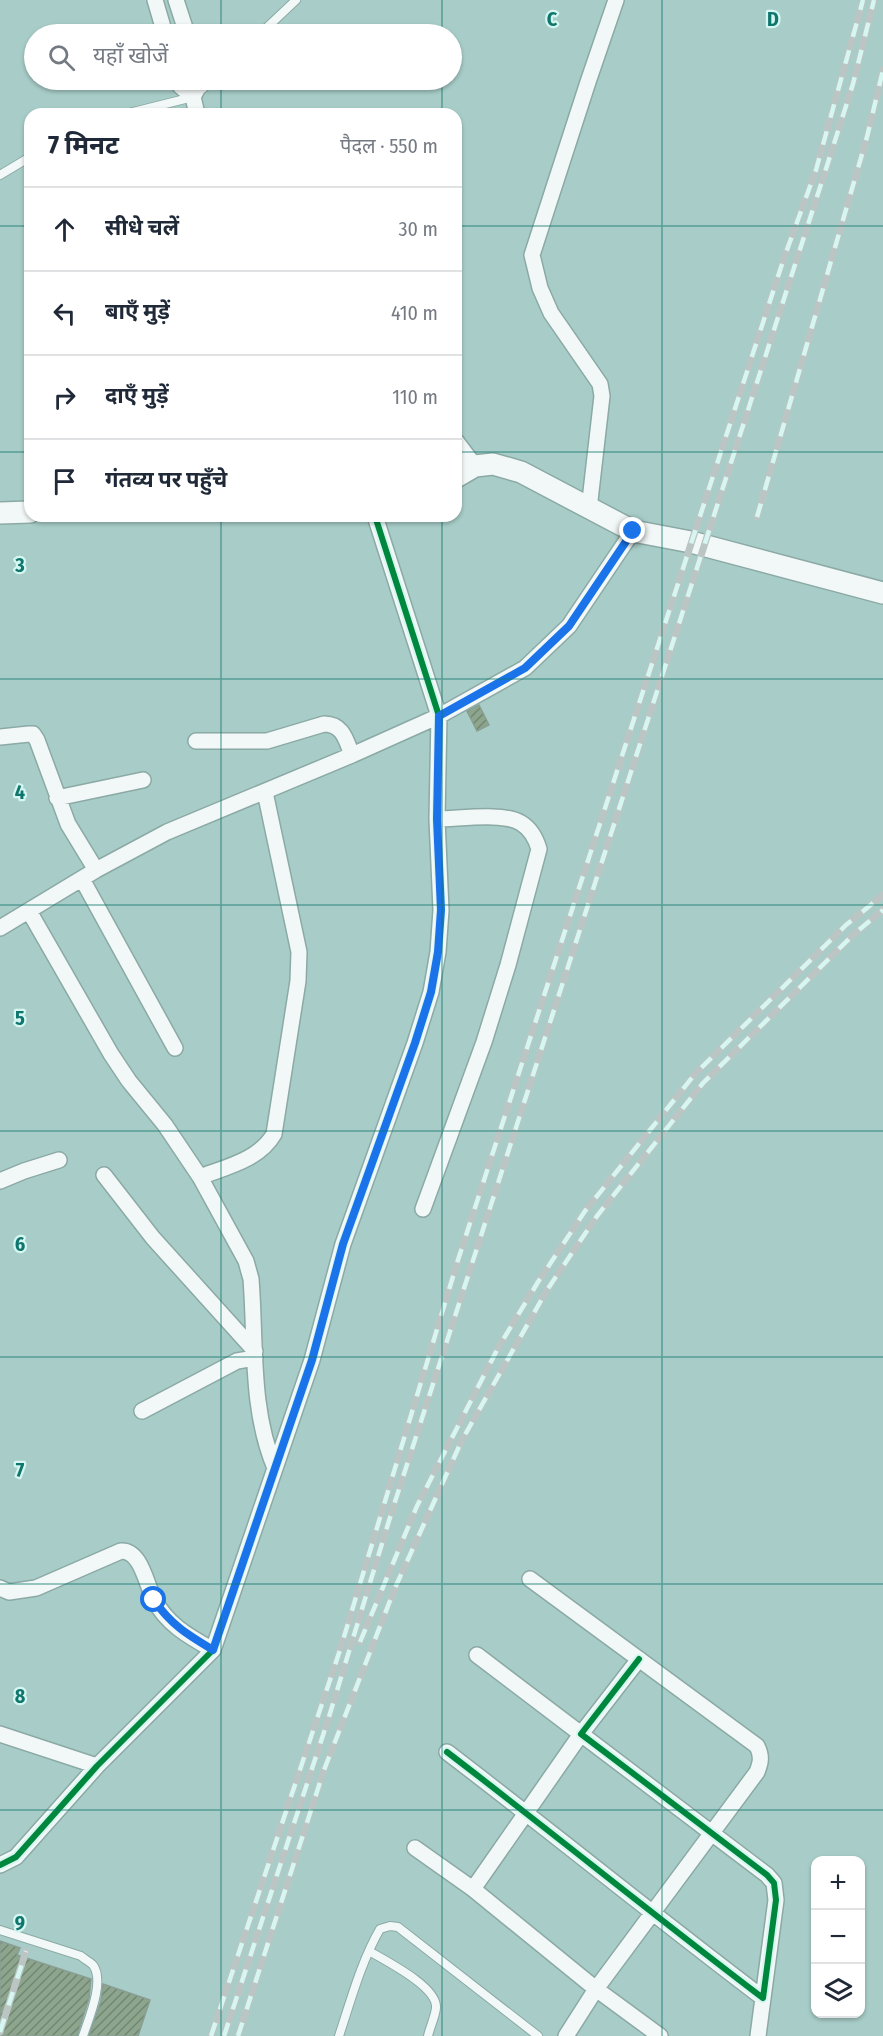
<!DOCTYPE html>
<html lang="hi">
<meta charset="utf-8">
<style>
:root{--surface:#fff;--page:#f6f6f7;--text:#1f2937;--muted:#747a83;--line:#e0e1e3}
body{margin:0;font-family:"Fira Sans Condensed","Noto Sans Devanagari",sans-serif;background:var(--page);color:var(--text)}
.controls{position:absolute;right:18px;bottom:18px;display:grid;overflow:hidden;border-radius:12px;box-shadow:0 2px 4px #0004}
.controls button{width:54px;height:54px;display:grid;place-items:center;padding:0;border:0;border-bottom:2px solid var(--line);background:var(--surface);color:var(--text);font:30px sans-serif}
.stop{position:absolute;width:18px;height:18px;margin:-14px;border:4px solid #1a73e8;border-radius:50%;background:#fff}
.stop.end{background:#1a73e8;border-color:#fff;box-shadow:0 2px 6px #0008}
.list{margin:0;padding:0;list-style:none}
h2{display:flex;justify-content:space-between;align-items:center;height:78px;margin:0;padding:0 24px;font-size:26px}
h2 small{font-size:20px;font-weight:400;color:var(--muted)}
.list li{display:grid;grid-template-columns:39px 1fr auto;gap:18px;align-items:center;box-sizing:border-box;height:84px;padding:0 24px;border-top:2px solid var(--line)}
.list b{display:block;font-size:22px;white-space:nowrap}
.list em{font-size:20px;font-style:normal;color:var(--muted)}
.icon{flex:none;width:33px;height:33px;fill:none;stroke:currentColor;stroke-width:2;stroke-linecap:round;stroke-linejoin:round}
.map{position:relative;flex:none;width:883px;height:2036px;overflow:hidden}
.search{position:absolute;background:var(--surface);box-shadow:0 2px 4px #0004;left:24px;top:24px;width:438px;height:66px;display:flex;align-items:center;gap:15px;box-sizing:border-box;padding:0 21px;border-radius:33px;color:var(--muted);font-size:22px}
.panel{position:absolute;background:var(--surface);box-shadow:0 2px 4px #0004;left:24px;top:108px;width:438px;height:414px;border-radius:18px}
.map>svg:first-child{display:block}
.building{fill:url(#building-hatch);stroke:#899e93;stroke-width:1.5}
.lines{fill:none;stroke-linecap:round;stroke-linejoin:round}
.lane-casing{stroke:#8ba9a5;stroke-width:10}
.street-casing{stroke:#8ba9a5;stroke-width:18}
.secondary-casing{stroke:#8ba9a5;stroke-width:24}
.lane{stroke:#f2f8f7;stroke-width:8}
.street{stroke:#f2f8f7;stroke-width:15}
.secondary{stroke:#f2f8f7;stroke-width:21}
.rail-casing{stroke:#bbc5c4;stroke-width:7}
.rail{stroke:#d5f6f1;stroke-width:4.5;stroke-dasharray:14;stroke-linecap:butt}
.cycleway-casing{stroke:#d5f6f1;stroke-width:10}
.cycleway{stroke:#00873e;stroke-width:6}
.route{stroke:#1a73e8;stroke-width:8}
.grid{fill:none;stroke:#0f766e;stroke-width:1.5;stroke-opacity:0.55}
.grid-label{font-size:20px;text-anchor:middle;font-weight:bold;fill:#0f766e;stroke:#d5f6f1;stroke-width:4.5;stroke-linejoin:round;paint-order:stroke}
</style>
<div class="map">
<svg width="883" height="2036" viewBox="0 0 883 2036">
<defs>
<pattern id="building-hatch" width="6" height="6" patternUnits="userSpaceOnUse" patternTransform="scale(1.5)"><rect width="6" height="6" fill="#8ca58c"/><path d="M-1 1l2-2M0 6l6-6M5 7l2-2" fill="none" stroke="#718672"/></pattern>
</defs>
<rect width="100%" height="100%" fill="#a8cdc8"/>
<path class="building" d="M479,705L489,725L477,731L467,711Z
M0,1941L20,1948L17,1955L91,1979L89,1998L77,2036H0Z
M103,1984L150,2000L138,2036H89L101,2001Z"/>
<g class="lines">
<g class="lane-casing">
<path id="lane" d="M260,34L296,0
M125,114L193,97L213,80
M0,175L30,157
M0,1930L81,1956C84,1959 90,1962 93,1965C105,1981 89,2018 83,2036
M369,1951C386,1961 438,1987 436,2008C435,2017 430,2027 428,2036
M339,2036C351,2000 361,1962 380,1929L390,1926L398,1927L538,2036"/>
</g>
<g class="street-casing">
<path id="street" d="M155,0L165,34
M176,0L187,34
M178,80L180,86L193,97L197,114
M193,97L200,84L199,80
M456,441L475,466
M589,509L602,396L600,384L551,313L540,288L532,255L588,82L616,0
M0,737L29,734H33L37,740L68,824L96,870
M196,741H267L324,724C343,724 346,740 352,755
M265,792L299,952L298,981L274,1134C259,1160 226,1167 200,1177L246,1261L251,1279C256,1342 250,1409 275,1468
M57,798L143,780
M82,879L175,1048
M29,911L111,1054L129,1081L165,1125L200,1177
M0,928L96,870L167,832L352,755L439,716L525,668L569,626L633,531
M104,1175L153,1238L255,1351
M0,1181L24,1171L59,1160
M423,1209L484,1042L508,965L539,849C536,839 531,829 521,823C503,812 459,819 437,819
M142,1411L237,1361L255,1358
M530,1579L757,1746C762,1756 761,1762 757,1772L596,1989L566,2036
M0,1588L9,1592L36,1588L121,1551C141,1550 146,1584 154,1599C166,1624 190,1637 213,1650
M477,1655L581,1734L473,1889L596,1989L660,2036
M0,1734L97,1766
M447,1752C553,1833 656,1917 763,1998L776,1900L774,1883L767,1875L581,1734L639,1659
M415,1848L473,1889
M0,1865L16,1857L97,1766L213,1650L312,1360L343,1244L415,1043L431,992L438,952L441,910L437,819L439,716L375,516
M758,2036L763,1998"/>
</g>
<g class="secondary-casing">
<path id="secondary" d="M456,477L475,466L493,464L521,472L633,531L691,542L883,593
M0,513L30,512"/>
</g>
<use href="#lane" class="lane"/>
<use href="#street" class="street"/>
<use href="#secondary" class="secondary"/>
<g class="rail-casing">
<path id="rail" d="M757,517L867,137L883,70
M360,1642L417,1506L498,1348L538,1282L585,1211L695,1074L846,925L883,895
M0,2032L26,1951
M211,2036L340,1650L458,1260L784,258L816,170L863,0
M224,2036L328,1720L392,1511L825,172L853,84L874,0
M238,2036L324,1770L395,1588L462,1440L547,1290L597,1216L703,1083L854,934L883,910"/>
</g>
<use href="#rail" class="rail"/>
<g class="cycleway-casing">
<path id="cycleway" d="M447,1752C553,1833 656,1917 763,1998L776,1900L774,1883L767,1875L581,1734L639,1659
M0,1865L16,1857L97,1766L213,1650L312,1360L343,1244L415,1043L431,992L438,952L441,910L437,819L439,716L375,516"/>
</g>
<use href="#cycleway" class="cycleway"/>
</g>
<g class="lines">
<path class="route" d="M154,1600C171,1625 188,1635 213,1650L312,1360L343,1244L415,1043L431,992L438,952L441,910L437,819L439,716L525,668L569,626L633,531"/>
</g>
<path class="grid" d="M221,0V34M442,0V34M662,0V2036M221,80V114M442,80V114M0,226H30M456,226H883M0,452H30M456,452H883M221,516V2036M442,516V2036M0,679H883M0,905H883M0,1131H883M0,1357H883M0,1584H883M0,1810H883"/>
<g class="grid-label">
<text x="552" y="26">C</text>
<text x="773" y="26">D</text>
<text x="20" y="572">3</text>
<text x="20" y="799">4</text>
<text x="20" y="1025">5</text>
<text x="20" y="1251">6</text>
<text x="20" y="1477">7</text>
<text x="20" y="1703">8</text>
<text x="20" y="1930">9</text>
</g>
</svg>
<div class="controls">
<button>+</button>
<button>−</button>
<button><svg class="icon" aria-label="layers" viewBox="0 0 24 24"><path d="M12 4l9 5-9 5-9-5zM3 14l9 5 9-5"/></svg></button>
</div>
<div class="stop" style="left:154px;top:1600px"></div>
<div class="stop end" style="left:633px;top:531px"></div>
<div class="search"><svg class="icon" aria-label="search" viewBox="0 0 24 24"><circle cx="10" cy="10" r="6"/><path d="M15 15l6 6"/></svg>यहाँ खोजें</div>
<section class="panel">
<h2>7 मिनट<small>पैदल · 550 m</small></h2>
<ul class="list">
<li><svg class="icon" aria-label="ahead" viewBox="0 0 24 24"><path d="M12 20V5M6 11l6-6 6 6"/></svg><div><b>सीधे चलें</b></div><em>30 m</em></li>
<li><svg class="icon" aria-label="left" viewBox="0 0 24 24"><path d="M17 20v-9H6M10 6l-5 5 5 5"/></svg><div><b>बाएँ मुड़ें</b></div><em>410 m</em></li>
<li><svg class="icon" aria-label="right" viewBox="0 0 24 24"><path d="M7 20v-9h11M14 6l5 5-5 5"/></svg><div><b>दाएँ मुड़ें</b></div><em>110 m</em></li>
<li><svg class="icon" aria-label="arrive" viewBox="0 0 24 24"><path d="M6 21V4h12l-3 4 3 4H6"/></svg><div><b>गंतव्य पर पहुँचे</b></div></li>
</ul>
</section>
</div>
